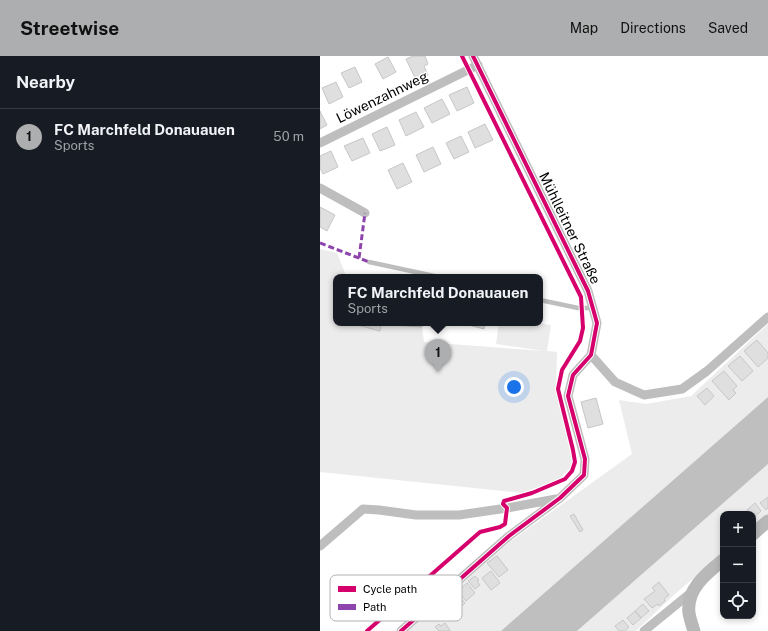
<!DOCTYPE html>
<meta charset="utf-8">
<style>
:root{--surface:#171b24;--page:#242831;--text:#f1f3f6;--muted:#9ea1a6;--line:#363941;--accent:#adaeaf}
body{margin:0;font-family:"Public Sans",sans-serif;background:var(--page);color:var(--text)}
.controls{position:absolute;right:12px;bottom:12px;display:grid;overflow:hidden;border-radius:8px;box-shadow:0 2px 6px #0003}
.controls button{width:36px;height:36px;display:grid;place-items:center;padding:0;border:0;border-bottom:1px solid var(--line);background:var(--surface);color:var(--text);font:20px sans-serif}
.you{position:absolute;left:194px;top:331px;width:14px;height:14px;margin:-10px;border:3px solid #fff;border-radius:50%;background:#1a73e8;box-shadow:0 0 0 6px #1a73e833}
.badge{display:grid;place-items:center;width:26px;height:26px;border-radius:50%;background:var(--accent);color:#111;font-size:13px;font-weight:700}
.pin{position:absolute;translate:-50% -33px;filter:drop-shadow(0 1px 2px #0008)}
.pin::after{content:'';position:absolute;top:21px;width:14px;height:12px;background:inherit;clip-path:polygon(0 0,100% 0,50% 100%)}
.popup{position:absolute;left:13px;top:218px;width:210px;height:52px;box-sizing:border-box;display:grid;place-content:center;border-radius:8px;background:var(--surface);filter:drop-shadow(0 1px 3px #0005);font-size:13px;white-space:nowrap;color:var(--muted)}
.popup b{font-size:15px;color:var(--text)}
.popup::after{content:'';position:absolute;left:50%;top:100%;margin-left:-8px;border:8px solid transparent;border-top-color:var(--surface)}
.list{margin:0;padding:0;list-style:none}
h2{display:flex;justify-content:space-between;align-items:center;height:52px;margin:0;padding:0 16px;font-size:17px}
h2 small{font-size:13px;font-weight:400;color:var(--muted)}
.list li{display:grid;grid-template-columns:26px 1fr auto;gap:12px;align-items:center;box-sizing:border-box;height:56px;padding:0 16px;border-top:1px solid var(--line)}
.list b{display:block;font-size:15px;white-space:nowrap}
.list p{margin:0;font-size:13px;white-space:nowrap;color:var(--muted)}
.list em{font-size:13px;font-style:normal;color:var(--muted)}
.icon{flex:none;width:22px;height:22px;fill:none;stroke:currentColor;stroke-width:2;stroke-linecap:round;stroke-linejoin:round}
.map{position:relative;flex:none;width:448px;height:575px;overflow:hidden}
header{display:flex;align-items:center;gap:24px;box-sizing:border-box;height:56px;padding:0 20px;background:var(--accent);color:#111}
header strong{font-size:19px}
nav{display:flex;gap:22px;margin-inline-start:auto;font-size:14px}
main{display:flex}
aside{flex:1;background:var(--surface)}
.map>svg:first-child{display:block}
.green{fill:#ececec}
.water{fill:#bfbfbf}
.building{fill:#dfdfdf;stroke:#c7c7c7}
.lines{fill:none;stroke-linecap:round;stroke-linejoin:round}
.lane{stroke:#bebebe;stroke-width:4.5}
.street{stroke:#bebebe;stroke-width:9}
.secondary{stroke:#b8b8b8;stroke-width:13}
.quiet{stroke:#8e44ad;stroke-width:3;stroke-dasharray:6 3;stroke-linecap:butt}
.cycleway-casing{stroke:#fff;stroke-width:6}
.cycleway{stroke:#d6006c;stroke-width:4}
.labels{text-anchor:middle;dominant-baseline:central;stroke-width:3;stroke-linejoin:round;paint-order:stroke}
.street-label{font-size:14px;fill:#000;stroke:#fff}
.key{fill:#fff;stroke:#b2b2b2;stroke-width:1}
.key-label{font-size:11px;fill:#000}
</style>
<header>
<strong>Streetwise</strong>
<nav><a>Map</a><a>Directions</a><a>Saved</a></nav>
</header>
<main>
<aside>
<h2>Nearby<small></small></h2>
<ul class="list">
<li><span class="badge">1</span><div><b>FC Marchfeld Donauauen</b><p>Sports</p></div><em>50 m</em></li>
</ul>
</aside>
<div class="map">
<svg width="448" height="575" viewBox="0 0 448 575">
<rect width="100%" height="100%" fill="#fff"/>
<path class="green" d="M0,193L17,197L25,217L24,221H16V267H102V271L104,286L225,295L176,288L179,267H218L231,269L227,295L237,296L236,336L253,407L248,415L237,424L202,437L0,416Z
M448,268V341L181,575H87L191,485L312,398L299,344L326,348L371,340Z
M448,408V459L433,472V458H403V497L355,538L316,575H257Z"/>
<path class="water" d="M448,341V408L257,575H181Z"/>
<path class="building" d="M93,0H105L108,8L104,10L108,19L96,24L86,3Z
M68,1L76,16L63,23L55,8Z
M35,11L42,26L29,32L21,17Z
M16,26L23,41L9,48L2,32Z
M147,31L154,47L137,55L129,39Z
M122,43L130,58L112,67L104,52Z
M0,55L7,69L0,73Z
M96,56L104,71L86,80L79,64Z
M165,68L173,84L155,92L148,76Z
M67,71L75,89L60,95L52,78Z
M141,80L149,96L134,103L126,87Z
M43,82L50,97L32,105L24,90Z
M113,91L121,108L104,116L96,99Z
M11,95L18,111L3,118L0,112V100Z
M83,107L92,126L77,133L68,114Z
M0,151L15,159L7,175L0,171Z
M34,267H102V271L61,268L60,275L34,268Z
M149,267H165L164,273L149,269Z
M437,284L448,297V302L438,311L424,295Z
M420,300L433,315L422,325L408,310Z
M404,315L417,330L413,334L416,337L409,344L392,325Z
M387,332L394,340L385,349L377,340Z
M276,342L283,368L268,372L261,346Z
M448,441V452L446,454L440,447Z
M435,447L441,455L433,462V458H430L427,454Z
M254,458L263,474L260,476L250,460Z
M177,500L188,514L179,521L167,507Z
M171,515L180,527L171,534L162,522Z
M155,520L159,524L157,525L160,529L155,533L148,525Z
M339,526L349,539L344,543L345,545L339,550L338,548L332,552L324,543L335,535L332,532Z
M147,527L155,537L146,545L138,535Z
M136,537L145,547L141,551L135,543L132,546L128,542L132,538L133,540Z
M126,544L136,557L127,564L117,551Z
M323,548L329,555L321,562L315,555Z
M315,555L321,562L313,569L307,562Z
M303,564L309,571L305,575H299L295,570Z
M125,567L130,574L129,575H119L115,571L119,568L121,570Z"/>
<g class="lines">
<path class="lane" d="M49,206L119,221
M220,244L258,252H273"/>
<path class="street" d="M0,87L158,9
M0,132L45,157
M271,299L295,326L324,339L362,333L387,315L448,261
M0,490L43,453L59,454L96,459H139L187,452L236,443
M81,575L189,480L240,442L264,419L265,403L248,340L253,319L271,299L277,267L268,235L153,0
M324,575L373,535"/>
<path class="secondary" d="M433,478L448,465
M374,575C372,569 370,563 369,557C366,533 387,517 403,504"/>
<path class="quiet" d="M0,187L49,206
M39,202L45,157"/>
<g class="cycleway-casing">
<path id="cycleway" d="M47,575L160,476L180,471L185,468L187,452L183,448L184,445L212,437L245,423L252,415L255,406L253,394L238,333L242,314L260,285L263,272L261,241L142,0
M81,575L189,480L240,442L264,419L265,403L248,340L253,319L271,299L277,267L268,235L153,0"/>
</g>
<use href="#cycleway" class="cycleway"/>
</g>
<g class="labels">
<g class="street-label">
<text transform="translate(62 41) rotate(-26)">Löwenzahnweg</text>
<text transform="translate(250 172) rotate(64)">Mühlleitner Straße</text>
</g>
</g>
<rect x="10" y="519" width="132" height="46" rx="6" class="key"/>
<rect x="18" y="530" width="18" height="6" fill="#d6006c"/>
<rect x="18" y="548" width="18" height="6" fill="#8e44ad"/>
<g class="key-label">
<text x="43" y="537">Cycle path</text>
<text x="43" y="555">Path</text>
</g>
</svg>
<div class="controls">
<button>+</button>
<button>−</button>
<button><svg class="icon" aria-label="locate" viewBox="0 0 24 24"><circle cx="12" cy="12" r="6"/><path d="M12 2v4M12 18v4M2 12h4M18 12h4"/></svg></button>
</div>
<div class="you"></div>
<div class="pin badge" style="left:118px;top:316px">1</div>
<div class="popup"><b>FC Marchfeld Donauauen</b>Sports</div>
</div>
</main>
